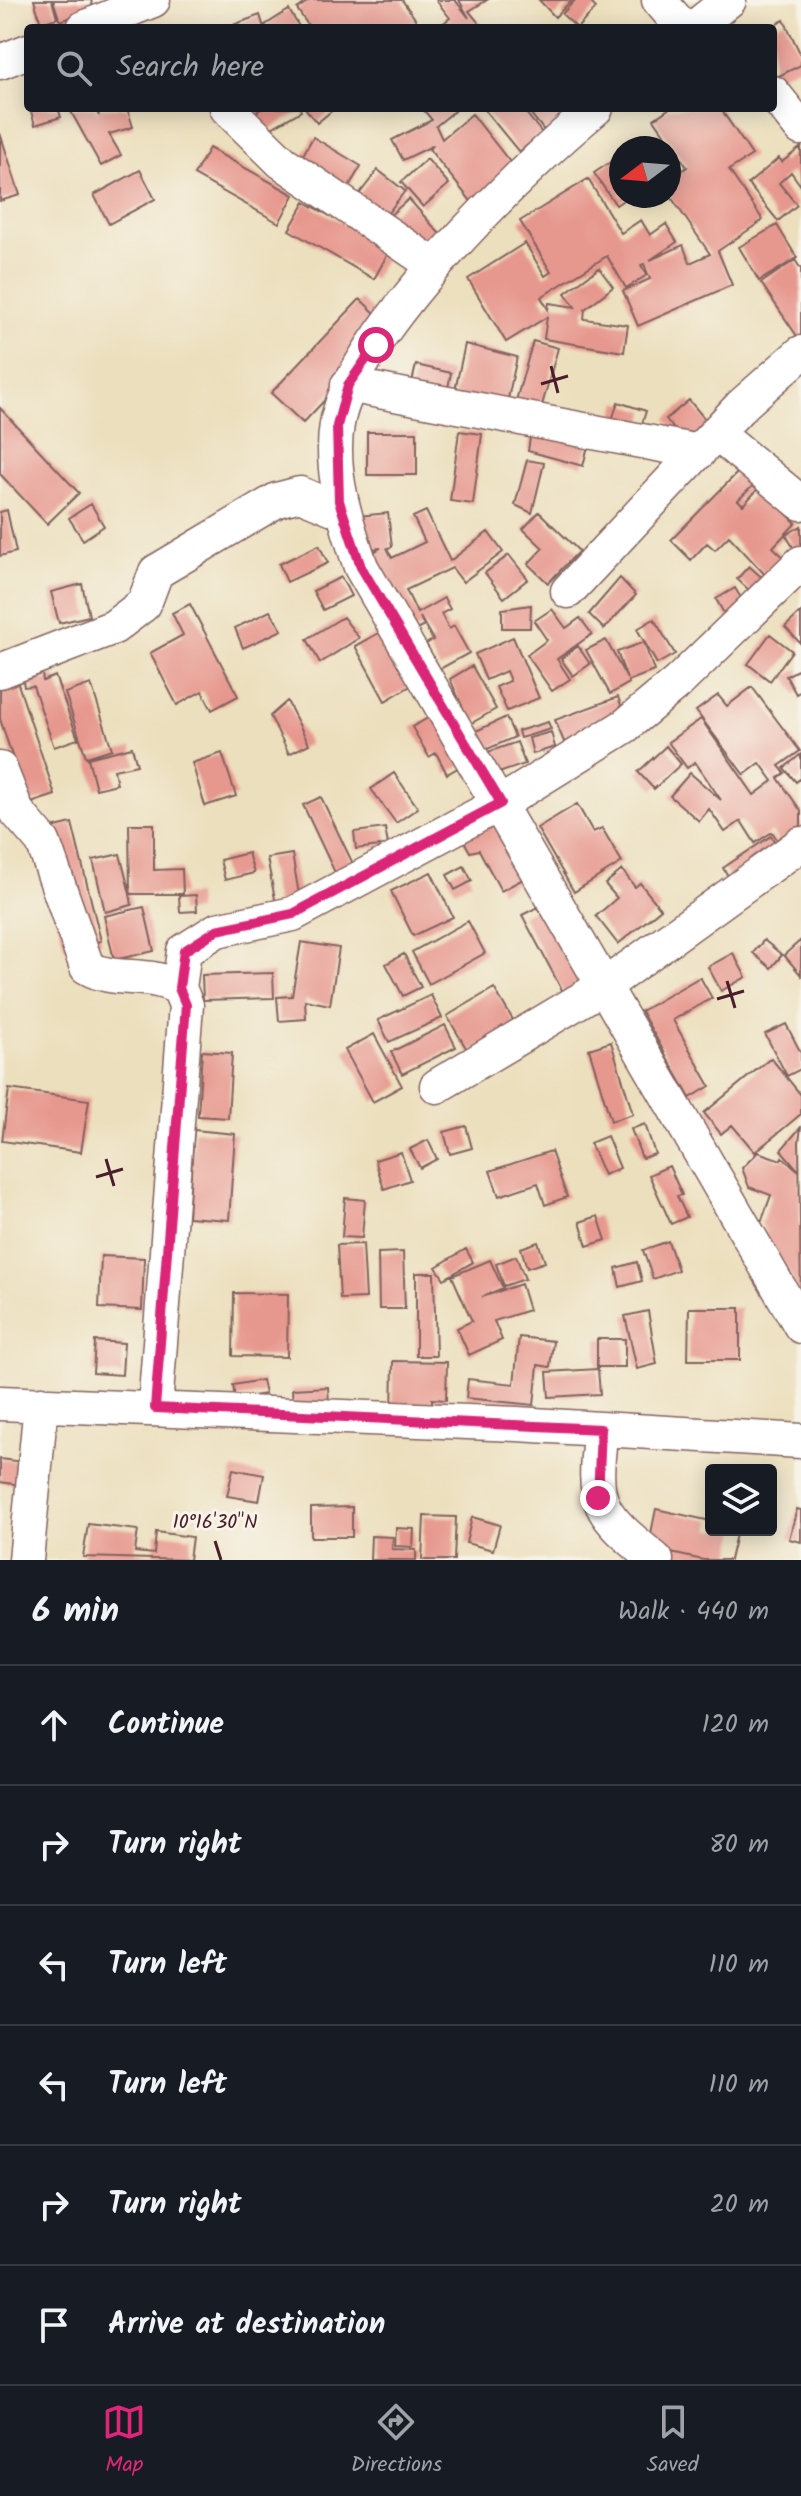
<!DOCTYPE html>
<meta charset="utf-8">
<style>
:root{--surface:#171b24;--page:#20242c;--text:#f1f3f6;--muted:#9ea1a6;--line:#363941;--accent:#db2777}
body{margin:0;font-family:Kalam,sans-serif;background:var(--page);color:var(--text)}
.controls{position:absolute;right:24px;bottom:24px;display:grid;overflow:hidden;border-radius:8px;box-shadow:0 4px 20px #0003}
.controls button{width:72px;height:72px;display:grid;place-items:center;padding:0;border:0;border-bottom:2px solid var(--line);background:var(--surface);color:var(--text);font:40px sans-serif}
.compass{position:absolute;left:609px;top:136px;width:72px;height:72px;border-radius:50%;background:var(--surface);box-shadow:0 4px 20px #0003;rotate:254deg}
.stop{position:absolute;width:24px;height:24px;margin:-18px;border:6px solid #db2777;border-radius:50%;background:#fff}
.stop.end{background:#db2777;border-color:#fff;box-shadow:0 2px 8px #0008}
.list{margin:0;padding:0;list-style:none}
h2{display:flex;justify-content:space-between;align-items:center;height:104px;margin:0;padding:0 32px;font-size:34px}
h2 small{font-size:26px;font-weight:400;color:var(--muted)}
.list li{display:grid;grid-template-columns:52px 1fr auto;gap:24px;align-items:center;box-sizing:border-box;height:120px;padding:0 32px;border-top:2px solid var(--line)}
.list b{display:block;font-size:30px;white-space:nowrap}
.list em{font-size:26px;font-style:normal;color:var(--muted)}
.icon{flex:none;width:44px;height:44px;fill:none;stroke:currentColor;stroke-width:2;stroke-linecap:round;stroke-linejoin:round}
.map{position:relative;flex:none;width:801px;height:1560px;overflow:hidden}
.search{position:absolute;background:var(--surface);box-shadow:0 4px 20px #0003;left:24px;right:24px;top:24px;height:88px;display:flex;align-items:center;gap:20px;box-sizing:border-box;padding:0 28px;border-radius:8px;color:var(--muted);font-size:30px}
.sheet{height:824px;background:var(--surface)}
nav{display:flex;justify-content:space-around;align-items:center;box-sizing:border-box;height:112px;border-top:2px solid var(--line);background:var(--surface);font-size:22px;color:var(--muted)}
nav a{display:grid;justify-items:center;gap:4px}
nav .on{color:var(--accent)}
.map>svg:first-child{display:block}
.building{fill:#e7988e}
.lines{fill:none;stroke-linecap:round;stroke-linejoin:round}
.minor-casing{stroke:#83625e;stroke-width:37}
.minor{stroke:#fff;stroke-width:34}
.route{stroke:#db2777;stroke-width:10}
.ticks{fill:none;stroke:#4a1f2b;stroke-width:3}
.ticks-label{font-size:20px;text-anchor:middle;fill:#4a1f2b;stroke:#f7f3e8;stroke-width:6;stroke-linejoin:round;paint-order:stroke}
</style>
<div class="map">
<svg width="801" height="1560" viewBox="0 0 801 1560">
<rect width="100%" height="100%" fill="#f7f3e8"/>
<filter id="ink" filterUnits="userSpaceOnUse"><feTurbulence type="fractalNoise" baseFrequency=".0125" numOctaves="2"/><feDisplacementMap in="SourceGraphic" scale="16" xChannelSelector="R" yChannelSelector="G"/><feConvolveMatrix kernelMatrix="1 2 1 2 8 2 1 2 1" color-interpolation-filters="sRGB"/></filter>
<filter id="wash" filterUnits="userSpaceOnUse"><feTurbulence type="fractalNoise" baseFrequency=".006" numOctaves="4" result="noise"/><feDisplacementMap in="SourceGraphic" scale="32" xChannelSelector="R" yChannelSelector="G"/><feGaussianBlur stdDeviation="1.8" result="paint"/><feColorMatrix in="noise" values="0 0 0 0 0 0 0 0 0 0 0 0 0 0 0 0 0 1.4 0 .05"/><feComposite in="paint" operator="in"/></filter>
<g filter="url(#wash)">
<rect width="100%" height="100%" fill="#ecdfbd"/>
<g id="blocks">
<path class="building" d="M34,0H52L57,18L41,23Z
M53,0H91L94,10L60,21Z
M310,0H402L416,20L405,28H310L297,9Z
M436,0H455L469,18L459,0H487L469,11L483,28H437L450,18Z
M539,0H572L555,17Z
M575,0H588L596,8L577,28L562,14Z
M289,10L300,28H267L265,25Z
M260,15L264,28H225Z
M784,20L801,55V65L773,79V26Z
M30,108H58L61,117L35,125Z
M69,108H95L99,116L97,108H127L133,127L109,134L121,155L101,166Z
M263,108H300L301,111L261,134L251,115Z
M305,108H335L317,123Z
M422,108H458L436,126L442,139L472,114L517,171L474,205L429,149L434,145L403,160L392,140L432,120Z
M483,108H522L542,133L519,152Z
M526,108H566L580,125L555,144Z
M670,108H720L752,155L729,170L763,220L718,251L732,285L638,326L623,291L650,279L644,264L641,265L647,275L626,288L607,256L541,297L548,309L549,303L575,307L565,293L599,268L613,287L585,309L584,319L628,325L624,352L544,339L547,317L506,342L468,279L525,243L545,276L551,272L520,221L588,179L621,233L641,220L650,235L666,224L677,242L650,260L683,245L690,263L710,254L669,194V180L687,167L654,119Z
M0,133L20,195L0,201Z
M313,137L361,166L345,193L298,164Z
M801,147V186L791,172L779,183L797,205L778,221L748,184L779,158L782,162Z
M209,148L294,195L279,223L194,175Z
M621,155V196H629L616,205L594,173Z
M427,159L449,184L423,207L401,182Z
M140,170L155,199L109,224L94,195Z
M378,170L405,191L384,218L357,197Z
M409,199L447,242L427,259L390,215Z
M305,202L390,250L374,279L289,230Z
M777,225L797,258L759,281L739,247Z
M795,260L801,269V342L761,283Z
M360,299L392,329L303,423L271,393Z
M533,341L558,348L536,427L590,438L583,466L528,451L531,431L509,425Z
M465,344L517,357L506,408L454,395Z
M416,365L451,373L445,403L409,395Z
M689,400L715,431L691,451L666,419Z
M618,402L646,411L635,447L606,438Z
M0,408L79,493L47,524L0,474Z
M459,431L482,434L473,504L450,501Z
M367,432H417V475H367Z
M527,460L544,463L532,513L515,505Z
M743,467L757,482L738,500L743,505L760,487L796,523L773,547L801,574L783,594L729,536L715,550L707,543L691,560L671,540Z
M91,504L104,526L83,540L69,518Z
M7,510L16,552L0,556V512Z
M426,511L450,561L488,532L503,552L463,582L452,568L406,590L417,613L444,598L450,609L441,614L449,629L454,626L469,653L440,669L426,644L433,640L420,617L424,626L411,633L372,553L381,548L362,550L358,516L388,513L392,547L387,548L392,558L425,542L413,517Z
M539,512L579,551L548,583L528,564L543,548L523,529Z
M801,526V561L786,535Z
M319,545L328,563L287,582L279,564Z
M509,555L528,579L504,598L485,573Z
M749,566L778,592L766,606L737,579Z
M341,577L351,596L323,610L313,591Z
M620,578L636,595L604,629L589,614Z
M82,584L89,616L59,623L51,592Z
M735,588L751,615L731,626L716,599Z
M190,604L238,696L212,710L202,691L177,705L150,653L183,635L172,613Z
M531,605L530,628H502V609Z
M552,609L566,628L580,618L592,634L557,659L570,679L552,691L527,655L547,640L534,621Z
M270,611L282,630L243,648L235,628Z
M801,612V644L785,627Z
M343,617L359,638L320,663L307,639Z
M654,619L675,654L657,664L637,629Z
M384,630L414,684L385,701L355,646Z
M770,634L792,651L770,681L748,664Z
M513,637L539,698L507,711L496,687L510,681L506,671L486,680L475,654Z
M606,640L627,679L617,652L644,642L654,671L628,681L629,683L610,694L586,650Z
M578,646L590,664L573,676L561,659Z
M40,658L43,681L55,676L78,739L54,747L33,686L24,687L20,661Z
M472,666L496,709L470,724L450,679Z
M799,669L801,691L796,694L786,676Z
M16,678L55,795L28,804L0,719V683Z
M91,684L112,749L86,757L65,693Z
M752,687L800,751L779,766L785,773L778,778L801,811V846L788,855L772,832L755,843L741,821L725,832L709,809L699,821L670,796L690,773L721,800L695,762L687,768L668,742L701,719L754,795L773,781L760,763L744,775L696,711L718,695L727,706Z
M618,697L626,719L564,742L555,720Z
M287,701L309,744L289,754L270,716Z
M439,712L468,762L447,774L436,753L429,757L412,727Z
M506,717L515,737L483,751L474,732Z
M548,722L551,729L520,738L518,731Z
M551,732L555,747L533,754L529,738Z
M517,742L525,764L493,775L485,753Z
M666,746L681,764L654,789L638,772Z
M132,747L137,765L114,770L117,784L96,789L88,758Z
M222,753L236,796L205,806L192,763Z
M801,754V778L796,782L784,768Z
M394,773L418,808L396,823L371,789Z
M321,797L355,868L337,877L303,805Z
M577,804L593,832L602,828L622,862L574,892L537,828Z
M492,817L525,878L501,891L479,850L470,852L460,834Z
M72,823L101,941L65,949L35,832Z
M129,824H154V870L182,869L183,894H130L132,905L105,912L93,860L120,854L130,894Z
M385,828L388,845L356,849L354,832Z
M771,836L789,863L741,896L723,868Z
M248,853L254,873L225,880L220,860Z
M292,854L300,900L276,904L267,858Z
M464,866L472,881L455,890L447,875Z
M622,870L635,887L640,883L661,909L618,944L596,916L617,898L605,884Z
M431,872L453,917L413,936L391,891Z
M196,895L197,911L180,912L179,896Z
M544,904L588,981L564,994L522,915Z
M144,907L154,951L114,960L104,916Z
M468,921L485,953L429,984L412,952Z
M764,940L782,955L771,968L753,953Z
M801,940V975L784,955Z
M301,942L339,948L330,1005L305,1000L306,1019L279,1021L277,997L292,996Z
M733,953L746,977L721,991L708,967Z
M404,954L421,987L403,996L386,964Z
M273,973L274,998L203,1000L202,975Z
M700,977L712,998L673,1020L710,1086L690,1098L641,1011Z
M494,988L516,1025L469,1053L447,1016Z
M431,995L442,1018L389,1042L378,1020Z
M786,1024L801,1053V1069L787,1076L765,1034Z
M445,1025L456,1047L402,1074L391,1052Z
M374,1034L402,1086L373,1102L345,1050Z
M611,1042L633,1114L611,1121L589,1049Z
M202,1051L232,1053L228,1118L198,1116Z
M771,1058L801,1095V1114L755,1152L732,1125L721,1134L704,1113Z
M9,1089L89,1100L81,1152L2,1141Z
M645,1124L655,1154L642,1158L631,1129Z
M466,1126L472,1148L450,1154L444,1132Z
M801,1127L799,1142L801,1303L787,1267L772,1250L761,1223L771,1195L749,1187L742,1168L758,1152L781,1160L782,1157L799,1171L781,1150Z
M194,1130L235,1134L229,1220L188,1217Z
M607,1136L620,1168L604,1175L590,1143Z
M428,1140L437,1159L420,1168L410,1149Z
M551,1151L567,1197L545,1205L538,1183L499,1196L490,1171Z
M401,1152L410,1180L384,1189L375,1160Z
M669,1166L682,1195L677,1196L687,1217L671,1224L649,1175Z
M345,1198L365,1200L362,1238L342,1237Z
M598,1216L606,1240L587,1246L580,1222Z
M668,1241L678,1270L653,1279L643,1250Z
M538,1242L545,1262L527,1268L521,1248Z
M363,1244L366,1298L340,1299L337,1245Z
M466,1249L473,1262L444,1279L436,1267Z
M403,1252L405,1309H379L378,1253Z
M101,1256L144,1258L142,1310L99,1308Z
M516,1256L525,1279L504,1286L496,1264Z
M490,1260L503,1288L482,1297L521,1284L529,1310L494,1321L502,1340L469,1355L457,1328L472,1321L452,1276Z
M637,1262L642,1281L620,1287L616,1268Z
M416,1273H434L436,1356H416Z
M234,1293L288,1294L287,1357L233,1356Z
M689,1308H740V1360H688Z
M648,1311L657,1364L637,1369L625,1316Z
M519,1337L553,1341L550,1367L538,1365L534,1405L466,1398L468,1379L514,1384Z
M597,1339H625V1367H597Z
M95,1341L124,1343L122,1375L93,1373Z
M393,1361L447,1362L446,1400L432,1399V1418H392Z
M598,1369L600,1394L549,1397L547,1372Z
M262,1380L265,1394L235,1399L233,1385Z
M328,1387L330,1419L294,1421L292,1389Z
M0,1459L23,1462L20,1485L0,1482Z
M233,1469L264,1475L259,1501L227,1496Z
M352,1507V1537H311V1508Z
M656,1509L711,1521V1530H737L730,1560H703L648,1548Z
M797,1509L801,1510V1542L789,1539Z
M424,1516L456,1517L454,1560H422Z
M472,1517L500,1525L493,1550L466,1543Z
M88,1524L138,1530L135,1552L154,1554L156,1532L192,1537L189,1560L83,1557Z
M396,1528L414,1529L413,1547L395,1546Z
M371,1536L393,1537L392,1549L416,1550V1560H370Z"/>
</g>
</g>
<g filter="url(#ink)">
<use href="#blocks" fill-opacity="0" stroke="#83625e" stroke-width="2"/>
<g class="lines">
<g class="minor-casing">
<path id="minor" d="M659,0L683,28
M84,28L153,0
M694,28L729,0
M0,62L28,51
M773,93L801,128
M227,108L282,162L435,266
M596,108C524,167 352,334 337,424C329,472 346,522 361,567L801,1326
M348,385L699,452
M716,433L801,503
M568,591L741,406L801,353
M0,671L114,627L144,604L156,572L277,500L300,494L343,512
M0,769L17,812L43,842L87,967C115,984 147,970 179,988
M437,1086L604,986L801,844
M0,1403L517,1424L801,1441
M155,1408L186,1005L179,988L184,951L217,930L293,914L501,803L625,726L678,682L801,563
M601,1429C591,1507 598,1512 656,1560
M26,1560L41,1404"/>
</g>
<use href="#minor" class="minor"/>
</g>
</g>
<g class="lines" filter="url(#ink)">
<path class="route" d="M376,345L348,385L337,426L339,501L361,567L501,803L293,914L217,930L184,951L179,988L186,1005L155,1408L601,1429L598,1498"/>
</g>
<path class="ticks" d="M551,366L558,393M541,384L568,376M727,981L735,1008M717,999L744,991M106,1159L114,1186M96,1177L123,1169M215,1541L221,1560"/>
<g class="ticks-label">
<text x="215" y="1528">10°16'30"N</text>
</g>
</svg>
<div class="controls">
<button><svg class="icon" aria-label="layers" viewBox="0 0 24 24"><path d="M12 4l9 5-9 5-9-5zM3 14l9 5 9-5"/></svg></button>
</div>
<svg class="compass" viewBox="-18 -18 36 36"><path d="M0-13l5 13h-10z" fill="#e53935"/><path d="M0 13l5-13h-10z" fill="#9ea1a6"/></svg>
<div class="stop" style="left:376px;top:345px"></div>
<div class="stop end" style="left:598px;top:1498px"></div>
<div class="search"><svg class="icon" aria-label="search" viewBox="0 0 24 24"><circle cx="10" cy="10" r="6"/><path d="M15 15l6 6"/></svg>Search here</div>
</div>
<section class="sheet">
<h2>6 min<small>Walk · 440 m</small></h2>
<ul class="list">
<li><svg class="icon" aria-label="ahead" viewBox="0 0 24 24"><path d="M12 20V5M6 11l6-6 6 6"/></svg><div><b>Continue</b></div><em>120 m</em></li>
<li><svg class="icon" aria-label="right" viewBox="0 0 24 24"><path d="M7 20v-9h11M14 6l5 5-5 5"/></svg><div><b>Turn right</b></div><em>80 m</em></li>
<li><svg class="icon" aria-label="left" viewBox="0 0 24 24"><path d="M17 20v-9H6M10 6l-5 5 5 5"/></svg><div><b>Turn left</b></div><em>110 m</em></li>
<li><svg class="icon" aria-label="left" viewBox="0 0 24 24"><path d="M17 20v-9H6M10 6l-5 5 5 5"/></svg><div><b>Turn left</b></div><em>110 m</em></li>
<li><svg class="icon" aria-label="right" viewBox="0 0 24 24"><path d="M7 20v-9h11M14 6l5 5-5 5"/></svg><div><b>Turn right</b></div><em>20 m</em></li>
<li><svg class="icon" aria-label="arrive" viewBox="0 0 24 24"><path d="M6 21V4h12l-3 4 3 4H6"/></svg><div><b>Arrive at destination</b></div></li>
</ul>
</section>
<nav>
<a class="on"><svg class="icon" aria-label="map" viewBox="0 0 24 24"><path d="M3 6l6-2 6 2 6-2v14l-6 2-6-2-6 2zM9 4v14M15 6v14"/></svg>Map</a>
<a><svg class="icon" aria-label="directions" viewBox="0 0 24 24"><path d="M12 3l9 9-9 9-9-9zM9 14v-3h6M13 9l2 2-2 2"/></svg>Directions</a>
<a><svg class="icon" aria-label="saved" viewBox="0 0 24 24"><path d="M7 4h10v16l-5-4-5 4z"/></svg>Saved</a>
</nav>
